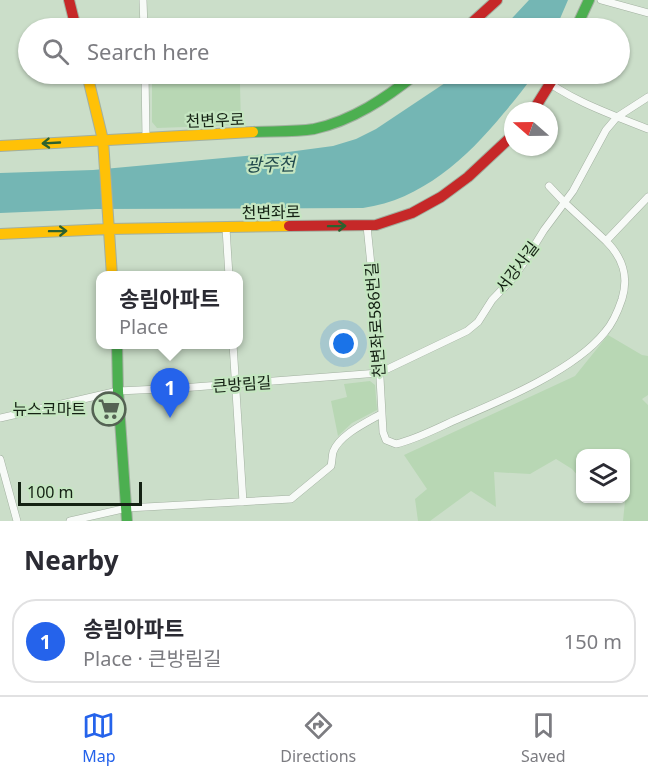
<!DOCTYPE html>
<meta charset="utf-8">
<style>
:root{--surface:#fff;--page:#f7f7f7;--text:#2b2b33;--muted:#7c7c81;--line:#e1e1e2;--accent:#2563eb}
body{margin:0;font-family:"Noto Sans","Noto Sans KR",sans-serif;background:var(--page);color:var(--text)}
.controls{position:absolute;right:18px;bottom:18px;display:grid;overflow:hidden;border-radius:12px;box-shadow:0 2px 4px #0004}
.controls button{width:54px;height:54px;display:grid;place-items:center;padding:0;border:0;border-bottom:2px solid var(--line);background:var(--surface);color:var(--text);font:30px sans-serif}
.compass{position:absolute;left:504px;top:102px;width:54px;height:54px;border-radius:50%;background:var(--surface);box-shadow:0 2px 4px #0004;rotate:290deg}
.scale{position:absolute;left:18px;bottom:15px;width:124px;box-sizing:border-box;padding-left:6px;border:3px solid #142113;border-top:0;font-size:16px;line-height:21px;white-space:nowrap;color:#142113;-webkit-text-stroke:4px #c5e6c1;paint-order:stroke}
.you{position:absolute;left:344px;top:344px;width:21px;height:21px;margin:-15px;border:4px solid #fff;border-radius:50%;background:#1a73e8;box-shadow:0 0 0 9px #1a73e833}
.badge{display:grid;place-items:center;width:39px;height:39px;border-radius:50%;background:var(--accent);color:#fff;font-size:20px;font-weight:700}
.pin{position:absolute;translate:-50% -50px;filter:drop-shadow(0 2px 3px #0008)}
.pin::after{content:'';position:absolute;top:32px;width:21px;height:18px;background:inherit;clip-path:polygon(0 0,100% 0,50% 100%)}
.popup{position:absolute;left:96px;top:271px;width:147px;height:78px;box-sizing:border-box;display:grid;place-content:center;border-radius:12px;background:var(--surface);filter:drop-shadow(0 2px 4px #0005);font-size:20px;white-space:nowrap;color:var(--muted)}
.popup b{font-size:22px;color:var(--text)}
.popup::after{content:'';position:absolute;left:50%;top:100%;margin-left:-12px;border:12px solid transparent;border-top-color:var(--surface)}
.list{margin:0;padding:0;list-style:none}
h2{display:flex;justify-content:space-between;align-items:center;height:78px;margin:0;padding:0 24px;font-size:26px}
h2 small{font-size:20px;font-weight:400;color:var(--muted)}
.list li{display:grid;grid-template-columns:39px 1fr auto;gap:18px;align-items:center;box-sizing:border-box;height:84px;margin:0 12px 12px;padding:0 12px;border:2px solid var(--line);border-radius:24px}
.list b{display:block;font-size:22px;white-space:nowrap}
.list p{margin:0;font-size:20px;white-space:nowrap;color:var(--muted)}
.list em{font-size:20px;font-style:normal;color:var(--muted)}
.icon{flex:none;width:33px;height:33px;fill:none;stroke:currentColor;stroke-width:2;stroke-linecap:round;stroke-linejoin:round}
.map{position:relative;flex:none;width:648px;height:521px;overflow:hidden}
.search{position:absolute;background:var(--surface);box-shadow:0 2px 4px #0004;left:18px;right:18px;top:18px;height:66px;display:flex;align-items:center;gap:15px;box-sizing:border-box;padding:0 21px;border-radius:33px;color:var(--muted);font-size:22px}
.sheet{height:174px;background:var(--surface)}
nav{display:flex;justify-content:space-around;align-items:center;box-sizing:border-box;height:84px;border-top:2px solid var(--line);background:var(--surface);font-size:16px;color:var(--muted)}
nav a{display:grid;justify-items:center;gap:3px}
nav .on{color:var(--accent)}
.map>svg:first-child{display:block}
.green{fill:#b8d7b4}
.water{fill:#74b6b4}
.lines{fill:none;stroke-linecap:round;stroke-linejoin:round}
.street-casing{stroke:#a2b0a0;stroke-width:8}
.fast-casing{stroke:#a2b0a0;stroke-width:12}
.slow-casing{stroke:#a2b0a0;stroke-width:12}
.jam-casing{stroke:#a2b0a0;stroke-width:12}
.street{stroke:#f7faf7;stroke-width:7}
.fast{stroke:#4caf50;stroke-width:10}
.slow{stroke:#ffc107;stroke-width:10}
.jam{stroke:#c62828;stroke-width:10}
.oneway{stroke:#2d612e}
.labels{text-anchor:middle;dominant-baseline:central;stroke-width:4.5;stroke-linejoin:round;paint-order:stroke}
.street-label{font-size:16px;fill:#142113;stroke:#c5e6c1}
.poi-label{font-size:16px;fill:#142113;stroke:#c5e6c1;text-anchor:end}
.water-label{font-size:18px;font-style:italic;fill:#224a4d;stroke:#c5e6c1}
</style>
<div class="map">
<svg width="648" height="521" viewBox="0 0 648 521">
<rect width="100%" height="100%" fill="#cbdec9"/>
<path class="green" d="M152,84H240L241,125L157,128L152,122Z
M608,335L642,355L648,356V395L642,399L648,405V521H623L626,491V454H580V478L572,469L556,459L530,474L494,472L496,507L471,491L430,521H418L415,499L427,489L404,455L575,376Z
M370,381L375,385L377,410L352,423L338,436L331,401L347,397L344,384Z"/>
<path class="water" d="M529,0H568L556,28H503Z
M455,74H534C525,88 514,101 503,114C467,158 421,200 363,208L96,209L0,213V173L93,170L288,152L333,146L356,139L376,129L445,83Z"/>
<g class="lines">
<g class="street-casing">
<path id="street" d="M143,0L144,28
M601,0L648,13
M475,21L483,28
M145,74L146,137
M537,74C569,100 610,114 648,129
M549,186L565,203L606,241
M367,226L377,324L383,432L386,440L396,444C418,439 439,427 460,418C503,400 576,369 605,332C613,323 618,311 622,299C629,276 623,258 606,241L648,197
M226,228L229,276
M233,344L243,502
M0,418L118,391L181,388L379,373L467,331L478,322L492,300L513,278L523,264L544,230L573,191L606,130L617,117L648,97
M0,459L17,521
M70,521L127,508L291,499L331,466C332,462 332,456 333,452C339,435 367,422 381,414"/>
</g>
<g class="fast-casing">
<path id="fast" d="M576,28L589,0
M253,132C273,131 294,132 314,129C352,121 386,98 416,74
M117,344L118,391L127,521"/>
</g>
<g class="slow-casing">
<path id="slow" d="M87,74L103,140L112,276
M0,146L253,132
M0,234L109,229L289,226"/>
</g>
<g class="jam-casing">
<path id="jam" d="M69,0L76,28
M466,28L497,0
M533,111L556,74
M289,226L376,225L412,213L441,197L468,177L513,135"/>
</g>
<use href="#street" class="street"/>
<use href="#fast" class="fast"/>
<use href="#slow" class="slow"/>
<use href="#jam" class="jam"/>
</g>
<defs><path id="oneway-shaft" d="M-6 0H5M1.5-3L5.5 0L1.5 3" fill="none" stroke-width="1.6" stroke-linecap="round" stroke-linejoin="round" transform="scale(1.5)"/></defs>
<g class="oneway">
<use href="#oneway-shaft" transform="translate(51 143) rotate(177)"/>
<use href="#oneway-shaft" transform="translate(337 226) rotate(-1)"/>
<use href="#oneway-shaft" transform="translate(58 231) rotate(-1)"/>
</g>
<defs>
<g id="supermarket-ring" transform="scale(1.725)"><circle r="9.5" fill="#c5e6c1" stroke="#546353" stroke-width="1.5"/><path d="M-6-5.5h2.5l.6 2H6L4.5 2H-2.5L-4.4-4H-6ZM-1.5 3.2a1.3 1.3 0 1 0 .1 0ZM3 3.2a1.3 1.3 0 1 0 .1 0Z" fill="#546353"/></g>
</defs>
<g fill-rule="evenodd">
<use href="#supermarket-ring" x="109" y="409"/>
</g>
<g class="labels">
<g class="street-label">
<text transform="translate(215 120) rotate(-2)">천변우로</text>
<text transform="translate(271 212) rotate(-1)">천변좌로</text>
<text transform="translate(517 267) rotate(-53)">서강사길</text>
<text transform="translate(375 320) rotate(-94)">천변좌로586번길</text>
<text transform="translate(242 384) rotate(-4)">큰방림길</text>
</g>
<g class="poi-label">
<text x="86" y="409">뉴스코마트</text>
</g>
<g class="water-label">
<text transform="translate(270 164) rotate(-1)">광주천</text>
</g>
</g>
</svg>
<div class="controls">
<button><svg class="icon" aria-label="layers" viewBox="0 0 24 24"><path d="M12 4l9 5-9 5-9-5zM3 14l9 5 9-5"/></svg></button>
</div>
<svg class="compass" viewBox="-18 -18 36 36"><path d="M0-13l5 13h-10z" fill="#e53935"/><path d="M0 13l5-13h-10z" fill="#7c7c81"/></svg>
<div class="scale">100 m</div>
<div class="you"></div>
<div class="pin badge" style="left:170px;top:418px">1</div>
<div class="popup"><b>송림아파트</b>Place</div>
<div class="search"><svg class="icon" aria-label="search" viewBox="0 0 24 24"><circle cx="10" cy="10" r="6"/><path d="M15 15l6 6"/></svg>Search here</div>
</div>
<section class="sheet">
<h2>Nearby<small></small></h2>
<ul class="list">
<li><span class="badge">1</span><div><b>송림아파트</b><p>Place · 큰방림길</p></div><em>150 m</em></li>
</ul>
</section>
<nav>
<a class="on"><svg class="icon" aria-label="map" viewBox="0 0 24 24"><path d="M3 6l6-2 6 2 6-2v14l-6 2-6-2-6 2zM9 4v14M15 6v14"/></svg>Map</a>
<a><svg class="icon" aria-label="directions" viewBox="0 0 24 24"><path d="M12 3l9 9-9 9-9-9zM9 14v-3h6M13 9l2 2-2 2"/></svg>Directions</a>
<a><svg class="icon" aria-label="saved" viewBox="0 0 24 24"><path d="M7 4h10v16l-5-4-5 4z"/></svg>Saved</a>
</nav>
